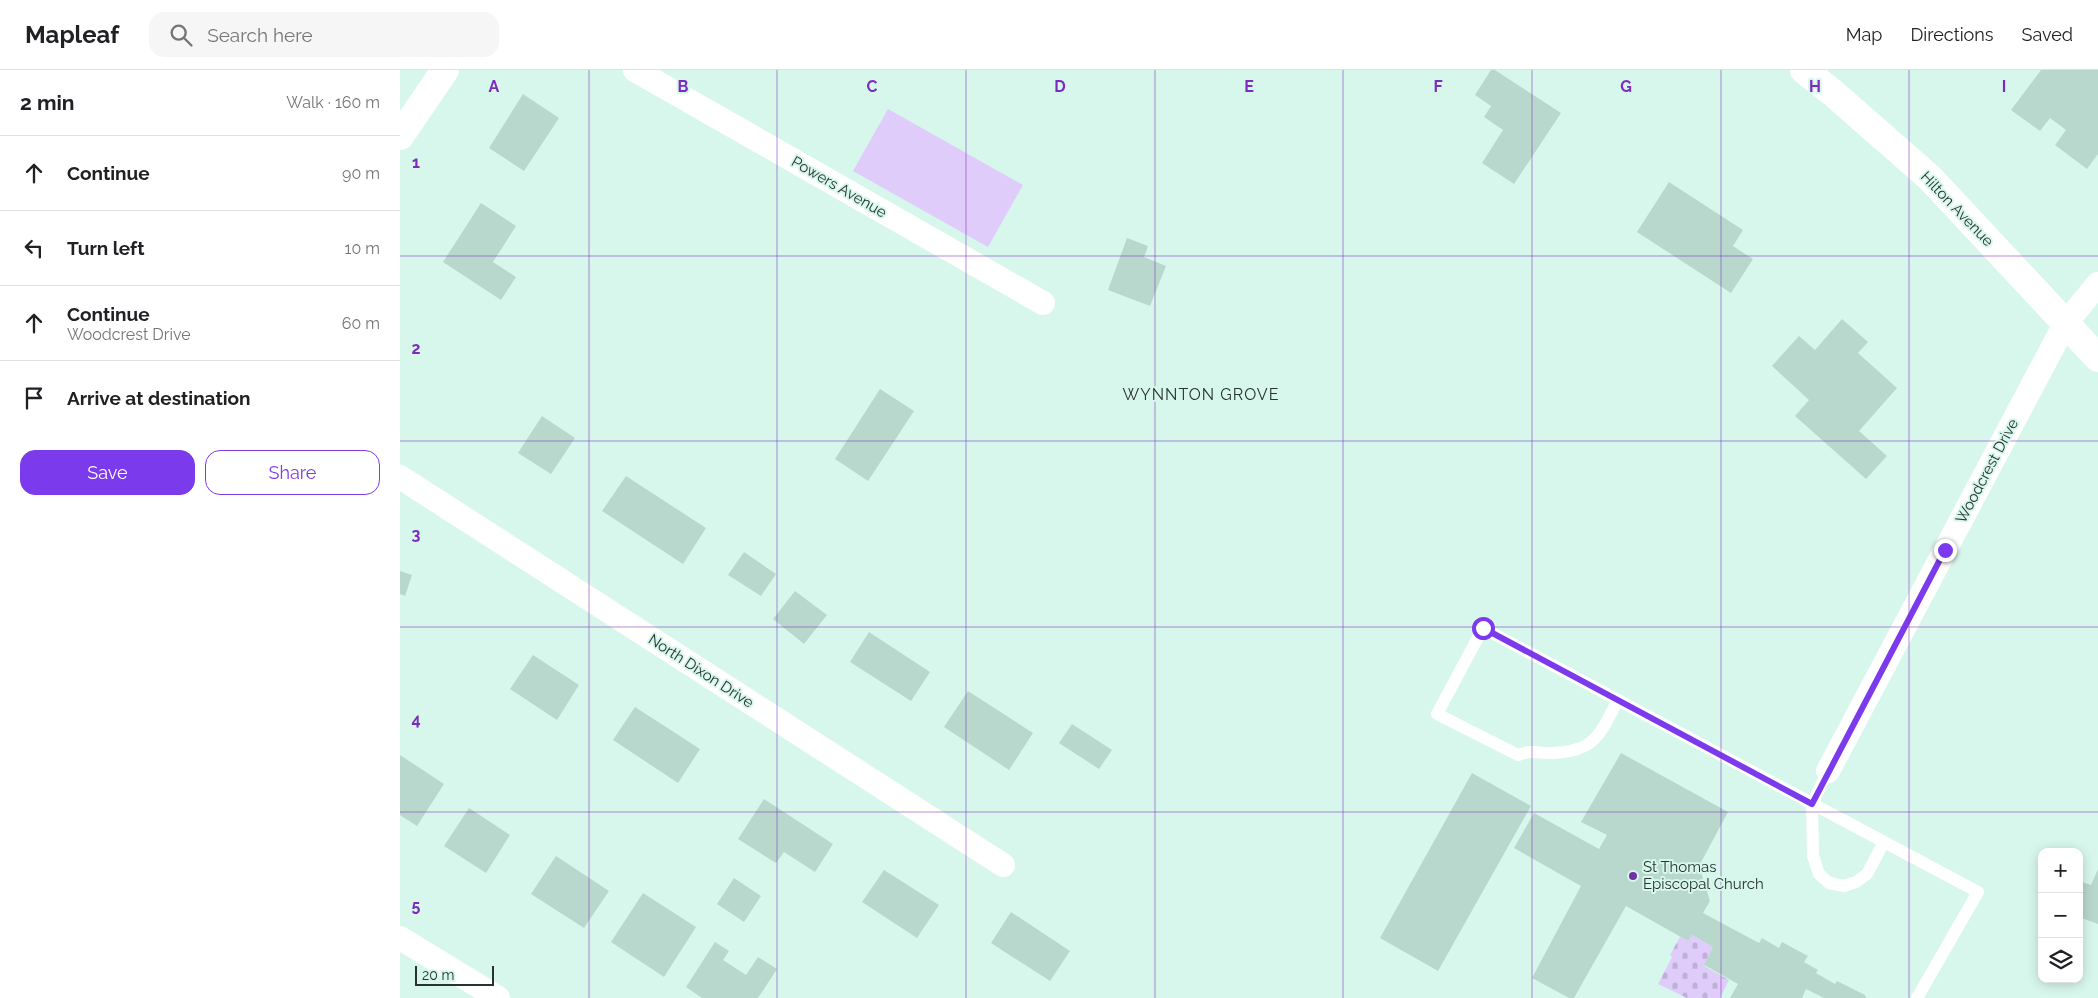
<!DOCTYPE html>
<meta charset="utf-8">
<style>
:root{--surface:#fff;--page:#f6f6f6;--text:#202124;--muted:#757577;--line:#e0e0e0;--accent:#7c3aed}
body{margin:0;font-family:Raleway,sans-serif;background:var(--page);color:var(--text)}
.controls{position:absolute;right:15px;bottom:15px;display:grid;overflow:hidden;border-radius:10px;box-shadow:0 2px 12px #0003}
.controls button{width:45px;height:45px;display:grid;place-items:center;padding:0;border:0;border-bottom:1px solid var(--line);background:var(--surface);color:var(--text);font:25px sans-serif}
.scale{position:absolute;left:15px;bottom:12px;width:79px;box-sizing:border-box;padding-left:5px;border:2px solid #27332f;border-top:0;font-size:14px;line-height:18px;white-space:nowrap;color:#27332f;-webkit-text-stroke:4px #d8f7ec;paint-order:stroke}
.stop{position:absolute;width:15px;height:15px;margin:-11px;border:4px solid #7c3aed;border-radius:50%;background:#fff}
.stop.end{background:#7c3aed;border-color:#fff;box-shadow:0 1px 5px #0008}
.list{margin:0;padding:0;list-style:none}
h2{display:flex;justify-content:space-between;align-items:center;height:65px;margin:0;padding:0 20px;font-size:21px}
h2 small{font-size:16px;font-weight:400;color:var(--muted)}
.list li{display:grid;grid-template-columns:32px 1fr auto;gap:15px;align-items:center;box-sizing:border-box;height:75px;padding:0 20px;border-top:1px solid var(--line)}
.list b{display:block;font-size:19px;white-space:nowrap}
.list p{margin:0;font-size:16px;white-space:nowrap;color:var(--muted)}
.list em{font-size:16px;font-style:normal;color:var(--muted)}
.actions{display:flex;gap:10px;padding:15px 20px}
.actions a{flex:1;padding:11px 0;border:1px solid var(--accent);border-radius:15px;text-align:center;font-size:18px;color:var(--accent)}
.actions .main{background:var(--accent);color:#fff}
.icon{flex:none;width:28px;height:28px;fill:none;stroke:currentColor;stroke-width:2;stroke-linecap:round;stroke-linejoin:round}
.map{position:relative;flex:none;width:1698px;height:928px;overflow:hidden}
header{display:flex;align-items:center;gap:30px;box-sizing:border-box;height:70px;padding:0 25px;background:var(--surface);border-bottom:1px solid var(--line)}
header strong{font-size:24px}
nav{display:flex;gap:28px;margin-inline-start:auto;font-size:18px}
.search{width:350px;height:45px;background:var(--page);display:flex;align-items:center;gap:12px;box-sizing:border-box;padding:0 18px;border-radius:15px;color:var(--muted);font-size:19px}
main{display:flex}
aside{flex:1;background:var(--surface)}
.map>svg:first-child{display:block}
.cemetery{fill:url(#cemetery-stones)}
.pitch{fill:#dfccfb}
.building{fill:#b9d8cd}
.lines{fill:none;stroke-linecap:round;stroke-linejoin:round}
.service{stroke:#fff;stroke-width:12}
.minor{stroke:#fff;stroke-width:24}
.tertiary{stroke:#fff;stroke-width:28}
.route{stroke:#7c3aed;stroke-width:6}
.grid{fill:none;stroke:#7b2cbf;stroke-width:1;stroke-opacity:0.55}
.poi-dot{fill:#6e32a7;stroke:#d8f7ec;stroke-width:2}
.labels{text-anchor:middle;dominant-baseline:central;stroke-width:4;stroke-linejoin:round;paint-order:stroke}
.street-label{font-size:15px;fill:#27332f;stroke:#d8f7ec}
.poi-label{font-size:15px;fill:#27332f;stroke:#d8f7ec;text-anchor:start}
.neighbourhood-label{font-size:16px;letter-spacing:1px;fill:#27332f;stroke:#d8f7ec}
.grid-label{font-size:16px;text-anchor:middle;font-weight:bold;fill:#7b2cbf;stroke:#d8f7ec;stroke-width:4;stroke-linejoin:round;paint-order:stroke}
</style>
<header>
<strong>Mapleaf</strong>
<div class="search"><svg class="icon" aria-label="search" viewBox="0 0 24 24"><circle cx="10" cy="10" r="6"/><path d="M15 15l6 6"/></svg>Search here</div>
<nav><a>Map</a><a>Directions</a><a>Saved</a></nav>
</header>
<main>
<aside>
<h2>2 min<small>Walk · 160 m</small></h2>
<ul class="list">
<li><svg class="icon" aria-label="ahead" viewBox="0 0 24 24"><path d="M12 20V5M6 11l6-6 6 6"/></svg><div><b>Continue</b></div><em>90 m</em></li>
<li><svg class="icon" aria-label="left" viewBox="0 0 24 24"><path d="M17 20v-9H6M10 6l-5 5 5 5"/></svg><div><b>Turn left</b></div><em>10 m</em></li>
<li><svg class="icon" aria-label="ahead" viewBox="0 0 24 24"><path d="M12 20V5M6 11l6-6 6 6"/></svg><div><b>Continue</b><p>Woodcrest Drive</p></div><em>60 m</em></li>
<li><svg class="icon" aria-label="arrive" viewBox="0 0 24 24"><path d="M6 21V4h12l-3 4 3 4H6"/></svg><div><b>Arrive at destination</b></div></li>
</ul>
<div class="actions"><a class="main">Save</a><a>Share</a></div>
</aside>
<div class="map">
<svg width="1698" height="928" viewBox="0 0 1698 928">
<defs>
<pattern id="cemetery-stones" width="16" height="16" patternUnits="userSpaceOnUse" patternTransform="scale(1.25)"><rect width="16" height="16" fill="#dfccfb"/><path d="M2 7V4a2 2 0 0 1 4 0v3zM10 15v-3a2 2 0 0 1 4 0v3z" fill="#bfb0d7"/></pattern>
</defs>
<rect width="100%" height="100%" fill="#d8f7ec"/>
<path class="cemetery" d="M1292,865L1313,877L1304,896L1329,910L1320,928H1287L1258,914L1272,887L1270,885L1280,867L1288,871Z"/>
<path class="pitch" d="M488,39L623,115L588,177L453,101Z"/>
<path class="building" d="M1091,0H1095L1161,43L1114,114L1082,93L1103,60L1084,47L1091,36L1075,25Z
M1641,0H1698V84L1687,99L1655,75L1666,60L1650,48L1640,61L1611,40Z
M123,24L159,48L124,101L89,78Z
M1269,112L1343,160L1333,176L1353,189L1331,223L1237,162Z
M81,133L116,156L93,192L116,207L101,230L43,192Z
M727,168L748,176L744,187L766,196L750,236L708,220Z
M1442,249L1468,272L1458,283L1497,318L1459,361L1487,386L1466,409L1395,346L1409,330L1372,296L1399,266L1415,280Z
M480,319L514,341L468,411L435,389Z
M142,346L175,368L151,404L118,383Z
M226,406L306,458L283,494L202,441Z
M344,482L376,504L361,526L328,505Z
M0,501L12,505L5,526L0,524Z
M395,521L427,545L404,574L373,549Z
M469,562L530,602L511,631L450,592Z
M133,585L179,615L157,650L110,619Z
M568,621L633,663L609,700L544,657Z
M235,637L300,679L278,713L213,670Z
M672,654L712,680L699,699L659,673Z
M1221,683L1328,742L1299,796L1310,831L1303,843L1359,873L1362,868L1379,878L1382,872L1408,886L1404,892L1418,900L1416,903L1435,914L1437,911L1465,925L1466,928H1424L1406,919L1402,928H1330L1338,914L1304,895L1313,877L1292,865L1288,871L1226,836L1174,928H1169L1132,908L1181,816L1114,778L1134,743L1199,779L1207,765L1181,752Z
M0,685L44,714L17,756L0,745Z
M1072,703L1131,736L1038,901L980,868Z
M364,729L433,774L415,802L384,782L376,793L338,769Z
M69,738L110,765L86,803L44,776Z
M156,786L209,821L184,858L131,824Z
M1698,799V854L1679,847V811L1691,815Z
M484,800L539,835L517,868L462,832Z
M334,808L361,826L344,852L317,834Z
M243,823L296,857L264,907L211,872Z
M611,842L670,881L650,911L591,873Z
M315,872L329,881L323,890L346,905L358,887L377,899L358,928H302L286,917Z"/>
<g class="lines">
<path class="service" d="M1218,630C1200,664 1196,681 1153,683C1137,684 1136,679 1118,685L1037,644L1083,558L1578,822L1517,928
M1428,701L1412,734L1413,786L1419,804L1429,813L1444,816L1456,812L1467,804L1484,772"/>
<path class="minor" d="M235,0L643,233
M0,407L603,795
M1428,701L1665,254L1698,214
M0,868L98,928"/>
<path class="tertiary" d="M1404,0L1433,23L1530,108L1698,288
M0,66L45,0"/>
</g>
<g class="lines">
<path class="route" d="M1083,558L1412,734L1545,480"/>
</g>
<path class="grid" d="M189,0V928M377,0V928M566,0V928M755,0V928M943,0V928M1132,0V928M1321,0V928M1509,0V928M0,186H1698M0,371H1698M0,557H1698M0,742H1698"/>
<circle class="poi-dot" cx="1233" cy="806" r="5"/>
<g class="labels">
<g class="street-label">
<text transform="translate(439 117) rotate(30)">Powers Avenue</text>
<text transform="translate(1557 139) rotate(46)">Hilton Avenue</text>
<text transform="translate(1587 401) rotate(-62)">Woodcrest Drive</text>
<text transform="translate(301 601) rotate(33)">North Dixon Drive</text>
</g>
<g class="poi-label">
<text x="1243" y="797">St Thomas<tspan x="1243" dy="17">Episcopal Church</tspan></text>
</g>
<g class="neighbourhood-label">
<text x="801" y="324">WYNNTON GROVE</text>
</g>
</g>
<g class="grid-label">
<text x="94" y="22">A</text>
<text x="283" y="22">B</text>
<text x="472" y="22">C</text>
<text x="660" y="22">D</text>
<text x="849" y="22">E</text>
<text x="1038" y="22">F</text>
<text x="1226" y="22">G</text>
<text x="1415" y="22">H</text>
<text x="1604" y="22">I</text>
<text x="16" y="98">1</text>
<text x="16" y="284">2</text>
<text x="16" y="470">3</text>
<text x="16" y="655">4</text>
<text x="16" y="841">5</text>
</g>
</svg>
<div class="controls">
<button>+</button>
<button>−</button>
<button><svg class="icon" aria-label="layers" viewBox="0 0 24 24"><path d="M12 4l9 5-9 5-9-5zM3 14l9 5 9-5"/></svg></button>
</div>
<div class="scale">20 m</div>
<div class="stop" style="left:1083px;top:558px"></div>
<div class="stop end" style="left:1545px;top:480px"></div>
</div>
</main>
